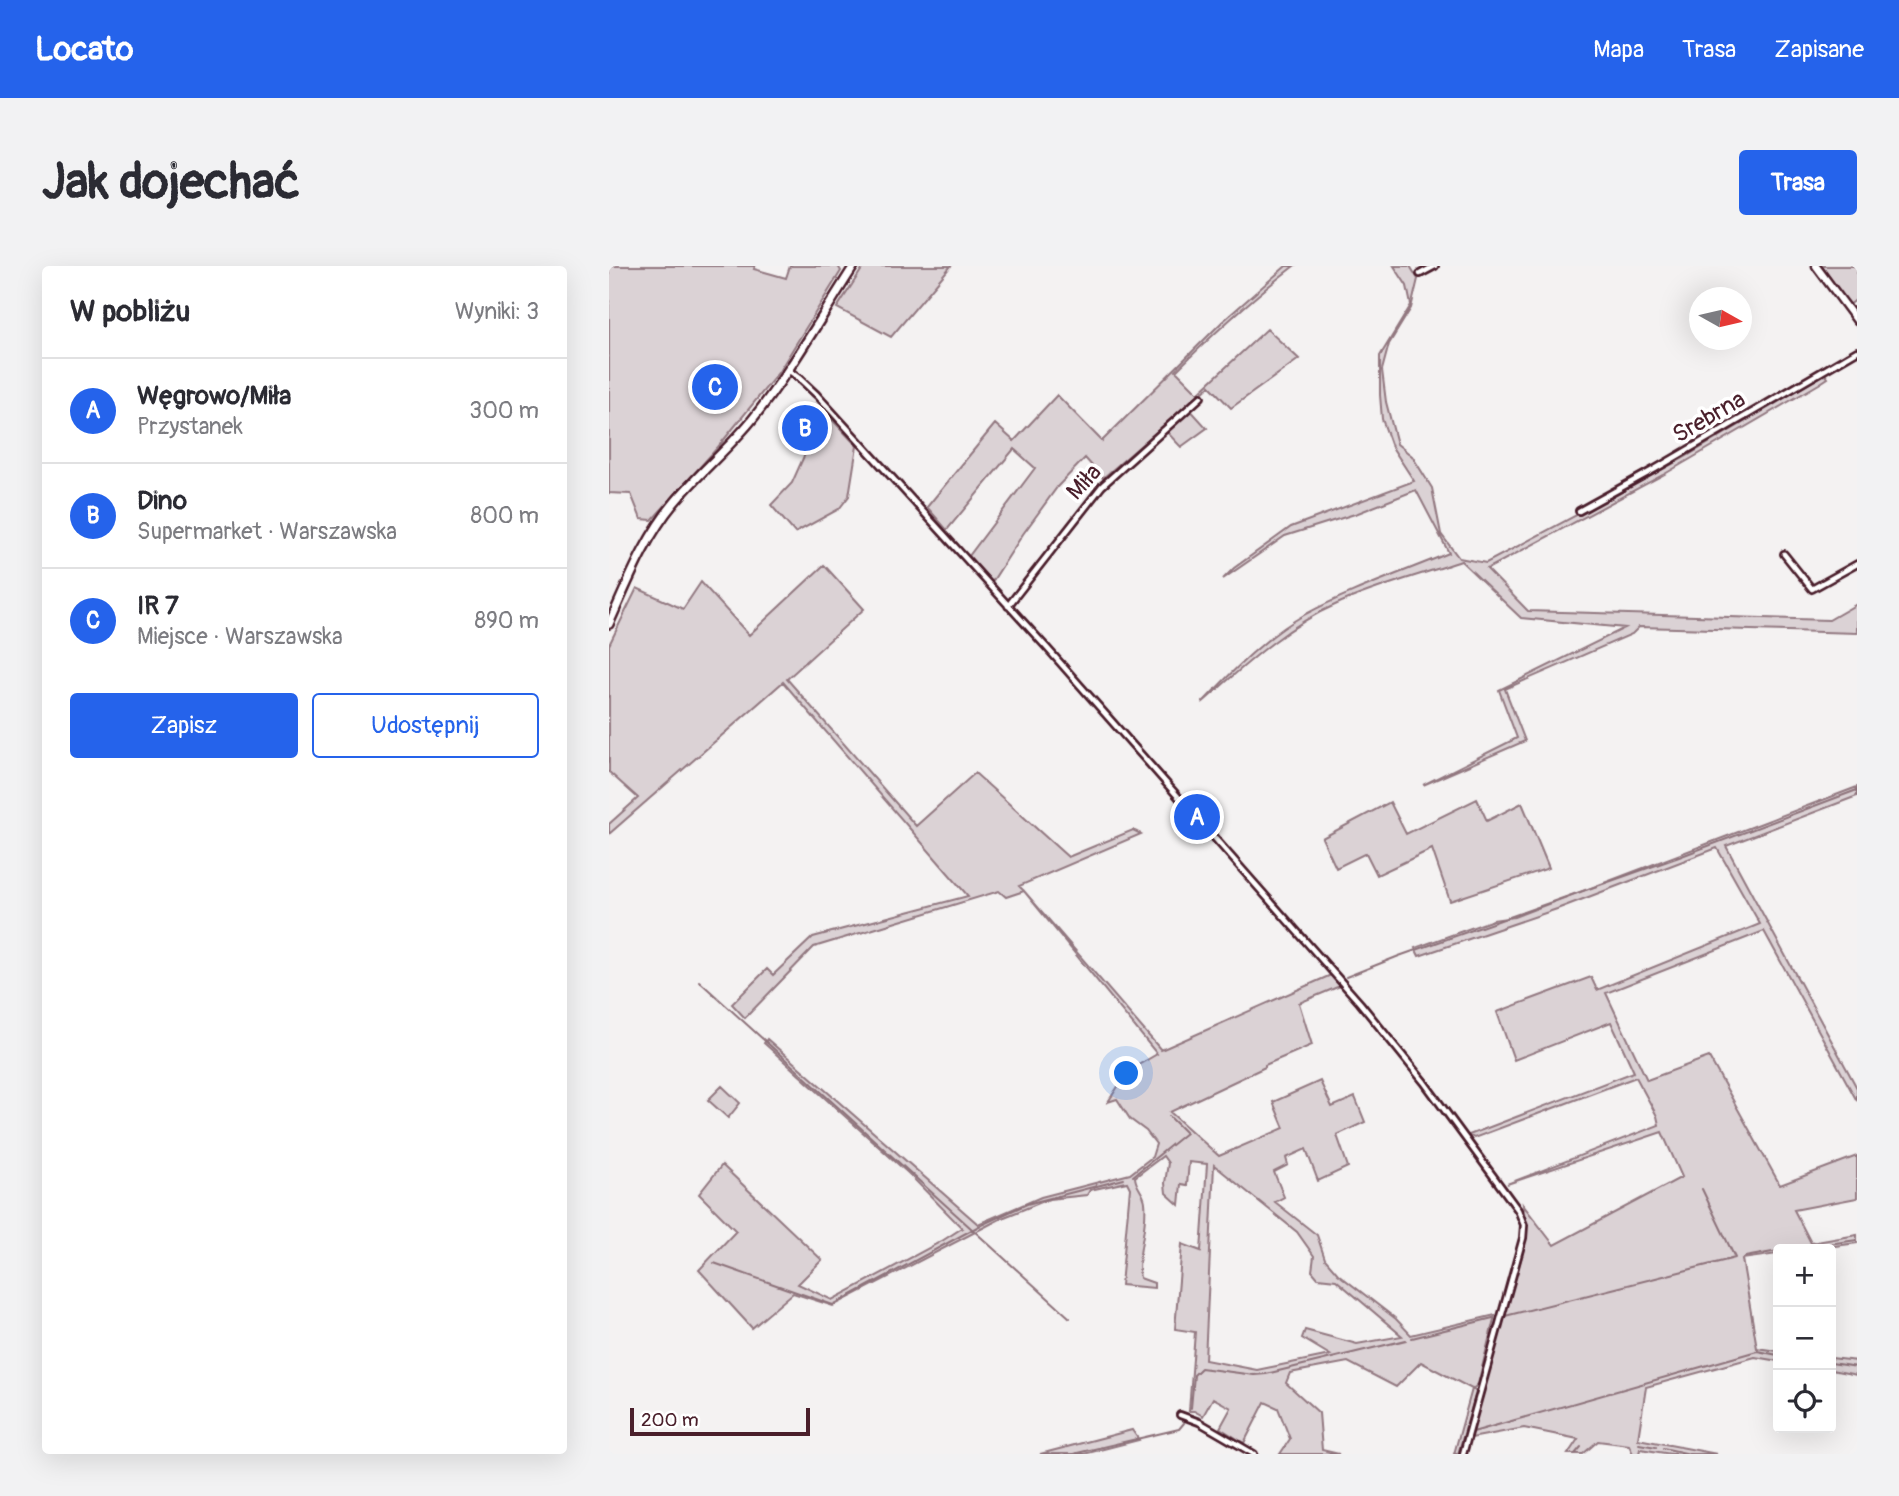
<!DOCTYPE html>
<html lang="pl">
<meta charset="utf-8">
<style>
:root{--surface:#fff;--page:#f2f2f3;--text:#2b2b33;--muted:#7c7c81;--line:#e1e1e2;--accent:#2563eb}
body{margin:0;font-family:Pangolin,sans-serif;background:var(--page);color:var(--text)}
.controls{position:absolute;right:21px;bottom:21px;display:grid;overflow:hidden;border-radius:7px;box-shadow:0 7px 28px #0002}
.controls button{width:63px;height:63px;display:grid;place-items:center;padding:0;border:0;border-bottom:2px solid var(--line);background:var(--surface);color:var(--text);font:35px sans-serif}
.compass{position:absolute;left:1080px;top:21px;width:63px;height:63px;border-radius:50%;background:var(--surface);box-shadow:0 7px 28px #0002;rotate:98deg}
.scale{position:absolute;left:21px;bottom:18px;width:180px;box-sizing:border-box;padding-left:7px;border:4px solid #4a1f2b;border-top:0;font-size:19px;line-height:24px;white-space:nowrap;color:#4a1f2b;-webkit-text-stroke:5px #fff;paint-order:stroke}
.you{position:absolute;left:518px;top:808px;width:24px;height:24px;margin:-18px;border:5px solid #fff;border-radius:50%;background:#1a73e8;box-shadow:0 0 0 10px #1a73e833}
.badge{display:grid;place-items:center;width:46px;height:46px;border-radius:50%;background:var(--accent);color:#fff;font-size:23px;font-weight:700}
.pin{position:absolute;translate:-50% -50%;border:4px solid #fff;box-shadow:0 2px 7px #0006}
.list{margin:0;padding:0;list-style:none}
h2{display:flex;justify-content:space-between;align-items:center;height:91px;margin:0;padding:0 28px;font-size:30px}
h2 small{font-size:23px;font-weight:400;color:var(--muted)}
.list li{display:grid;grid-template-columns:46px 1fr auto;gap:21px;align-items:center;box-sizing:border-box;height:105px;padding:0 28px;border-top:2px solid var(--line)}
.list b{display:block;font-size:26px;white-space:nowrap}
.list p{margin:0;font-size:23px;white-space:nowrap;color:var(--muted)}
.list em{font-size:23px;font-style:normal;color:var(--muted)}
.actions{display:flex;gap:14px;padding:21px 28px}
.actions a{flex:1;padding:16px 0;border:2px solid var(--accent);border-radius:7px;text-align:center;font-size:24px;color:var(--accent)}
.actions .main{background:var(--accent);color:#fff}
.icon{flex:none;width:38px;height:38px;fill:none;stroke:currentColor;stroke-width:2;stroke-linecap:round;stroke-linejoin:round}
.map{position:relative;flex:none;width:1248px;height:1188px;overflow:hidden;border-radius:7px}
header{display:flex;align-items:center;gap:42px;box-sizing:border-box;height:98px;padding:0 35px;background:var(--accent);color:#fff}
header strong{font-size:33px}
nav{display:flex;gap:38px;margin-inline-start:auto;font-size:24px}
.intro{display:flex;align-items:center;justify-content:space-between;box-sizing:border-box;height:168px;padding:0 42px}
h1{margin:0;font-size:49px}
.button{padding:18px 32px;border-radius:7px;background:var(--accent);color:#fff;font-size:24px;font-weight:700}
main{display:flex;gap:42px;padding:0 42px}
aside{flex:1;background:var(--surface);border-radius:7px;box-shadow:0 7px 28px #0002}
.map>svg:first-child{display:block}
.green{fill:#dbd2d5;stroke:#927880;stroke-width:2;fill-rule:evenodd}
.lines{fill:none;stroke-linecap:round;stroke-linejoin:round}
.stream{stroke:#8d727a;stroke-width:2}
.minor-casing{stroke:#4a1f2b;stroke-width:10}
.tertiary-casing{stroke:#4a1f2b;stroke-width:11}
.secondary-casing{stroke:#4a1f2b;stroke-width:12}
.minor{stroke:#fff;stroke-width:4.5}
.tertiary{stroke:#fff;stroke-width:6}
.secondary{stroke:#fff;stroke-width:7}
.labels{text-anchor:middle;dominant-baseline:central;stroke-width:7;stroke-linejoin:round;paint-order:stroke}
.street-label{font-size:24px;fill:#4a1f2b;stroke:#fff}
</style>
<header>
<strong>Locato</strong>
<nav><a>Mapa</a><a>Trasa</a><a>Zapisane</a></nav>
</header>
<div class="intro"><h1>Jak dojechać</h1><a class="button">Trasa</a></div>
<main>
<aside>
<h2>W pobliżu<small>Wyniki: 3</small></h2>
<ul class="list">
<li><span class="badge">A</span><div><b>Węgrowo/Miła</b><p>Przystanek</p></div><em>300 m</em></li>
<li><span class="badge">B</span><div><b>Dino</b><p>Supermarket · Warszawska</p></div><em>800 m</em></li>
<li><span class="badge">C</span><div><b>IR 7</b><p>Miejsce · Warszawska</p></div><em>890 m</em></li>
</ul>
<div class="actions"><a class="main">Zapisz</a><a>Udostępnij</a></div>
</aside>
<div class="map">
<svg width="1248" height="1188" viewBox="0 0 1248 1188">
<rect width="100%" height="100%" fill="#f4f2f2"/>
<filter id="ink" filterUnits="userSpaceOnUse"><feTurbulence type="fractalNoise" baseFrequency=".0143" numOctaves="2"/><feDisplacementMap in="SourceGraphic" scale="14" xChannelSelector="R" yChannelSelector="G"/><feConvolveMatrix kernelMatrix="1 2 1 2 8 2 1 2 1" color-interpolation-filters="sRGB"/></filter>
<g filter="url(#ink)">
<path class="green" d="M0,0H146L145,3L177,12L181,0H229L232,5L169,107L109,181L43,254L32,253L22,228L0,227Z
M255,0H342L282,71L228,42Z
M677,0H685C643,32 604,68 567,105L589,127L658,63L690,93L622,142L601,120L578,140L598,162L572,181L553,161L494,212L476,192L449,220L414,268L383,316L360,290L426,202L405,183L338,264L318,241L386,158L405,175L448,129L493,175L613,56Z
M785,0H801L809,13L802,42L780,78L773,104L777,136L788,178L803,190L823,222L832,268L850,292L877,297L1073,193L1216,108L1219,112L1210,118L1054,209L878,303L919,345L1220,354L1248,338V367L1030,361L1023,368L896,423L916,475L814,519L908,472L890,424L1016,362L912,352L852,295C812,309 764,321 726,339C677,360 633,402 593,437C624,405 656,371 695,349C741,324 792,307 840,287L807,224L749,247L676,270L614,313L625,302L682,261L805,215L783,181L773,153L771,129V90L802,39L798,20Z
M1213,0H1248V33L1240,39Z
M215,145L248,180L240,230L230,243L186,267L162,239L183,217Z
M215,299L255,343L178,413L307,560L366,507L459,591L524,564L532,568L410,620L415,625L552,784L722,709L731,720L690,737L703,779L656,799V801L561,846L610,890L675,862L664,836L711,815L723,841L746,831L756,856L728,869L739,901L709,915L697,883L677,892L679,899L665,906L675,931L666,936L708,969L716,993L729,1008L787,1053L802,1069L886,1049L869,1118L864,1123L868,1127L851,1188H845L863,1123L812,1096L787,1121L739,1096L681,1107L677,1117L710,1147L713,1184L730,1188H671L681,1173L669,1142L656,1136L635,1177L611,1162L622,1142L604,1132L594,1150L585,1145H580L586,1066L566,1063L573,978L592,985L598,898L580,896L578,919L572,918L570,939L557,927L556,917L559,897L554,890L526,911C527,922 535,926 536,936C539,962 527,987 531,1012L545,1017V1022L512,1019L521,922L518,916L481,924L478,929L440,933L393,952L224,1040L184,1027L143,1062L90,1004L127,965L90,928L113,899L213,994L189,1018L223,1034L333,975L353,962L300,908L155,777L158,773L369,958L432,931L521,908L543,891L547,878L537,865L521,853L508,833L499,836L519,805L548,788L415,625L397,631L390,625L205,681L136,752L123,738L158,703L164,709L204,671L359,630L174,416L0,568V558L29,532L0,506V379L28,322L74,343L92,316L140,369ZM605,899L688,966L705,990L703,1005L709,1012L727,1014L793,1070L748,1078L696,1064L693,1072L721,1089L648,1104L596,1094Z
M1248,521V530L1117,580L1248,822V835L1155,665L997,727L1038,814L1100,791L1171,919L1248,890V932L1185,944L1202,977L1248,969V977L1203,983H1169V988L1133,993L1148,1082L1169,1085V1095L1146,1091L1037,1121L1029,1173L1108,1188H1062L1031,1183L1030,1188H1024L1020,1179L989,1175L974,1188H959L969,1173L915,1162L862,1172L893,1054L914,987L918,966L914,939L945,979L1073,911L1053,866L898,918L1050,859L1048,850L1027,811L865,872L860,869L1025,806L1002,756L905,794L888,746L982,711L988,724L1151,658L1108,582L948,643L810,690L806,682L884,654L905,651Z
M868,533L878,555L913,537L940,602L841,635L823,583L768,609L757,587L727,602L713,572L781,536L797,568Z
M113,820L131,837L119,852L99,834Z
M1222,1092L1248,1095V1109L1222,1104Z
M523,1164L530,1174L475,1188H431Z"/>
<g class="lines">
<path class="stream" d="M737,711L790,690L1070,591L1248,524
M90,715L461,1052
M524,910L577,867L560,850
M1183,983L1248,974
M1136,991L1169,985
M105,997L224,1039L370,960L418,938L515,913
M896,1050L1126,992L1093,923
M803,1072L884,1052
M1222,1097L1248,1101
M582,1142L585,1109L592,1102L645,1109L657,1108L797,1074
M864,1166L1148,1085L1169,1089
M1030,1178L1047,1181
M1054,1182L1081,1188
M464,1188L570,1163L575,1157
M849,1188L866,1130
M966,1188L972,1181"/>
<g class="minor-casing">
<path id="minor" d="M811,8L826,0
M179,104L190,112L208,129L439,383L751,737L815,816L909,944L915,959L914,972L854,1188
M970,245L1046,203L1248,85
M1175,288L1203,323L1248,298
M399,340L493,220L592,131
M571,1149L590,1156L645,1188"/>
</g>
<g class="tertiary-casing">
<path id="tertiary" d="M1207,0L1248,55"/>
</g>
<g class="secondary-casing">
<path id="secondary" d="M0,358C19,316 36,272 65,237C89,208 118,184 142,155C180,108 212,51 245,0"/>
</g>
<use href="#minor" class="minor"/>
<use href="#tertiary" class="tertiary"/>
<use href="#secondary" class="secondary"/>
</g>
</g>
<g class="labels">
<g class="street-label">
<text transform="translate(1100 151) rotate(-30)">Srebrna</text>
<text transform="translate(475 216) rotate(-48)">Miła</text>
</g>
</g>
</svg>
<div class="controls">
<button>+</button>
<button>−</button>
<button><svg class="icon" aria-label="locate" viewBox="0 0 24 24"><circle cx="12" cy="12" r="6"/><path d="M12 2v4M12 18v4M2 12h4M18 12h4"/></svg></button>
</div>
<svg class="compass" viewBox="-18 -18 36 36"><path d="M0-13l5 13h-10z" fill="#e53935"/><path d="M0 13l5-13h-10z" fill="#7c7c81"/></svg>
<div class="scale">200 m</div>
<div class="you"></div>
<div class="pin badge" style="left:588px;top:551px">A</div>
<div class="pin badge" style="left:196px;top:162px">B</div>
<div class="pin badge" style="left:106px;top:121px">C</div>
</div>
</main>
